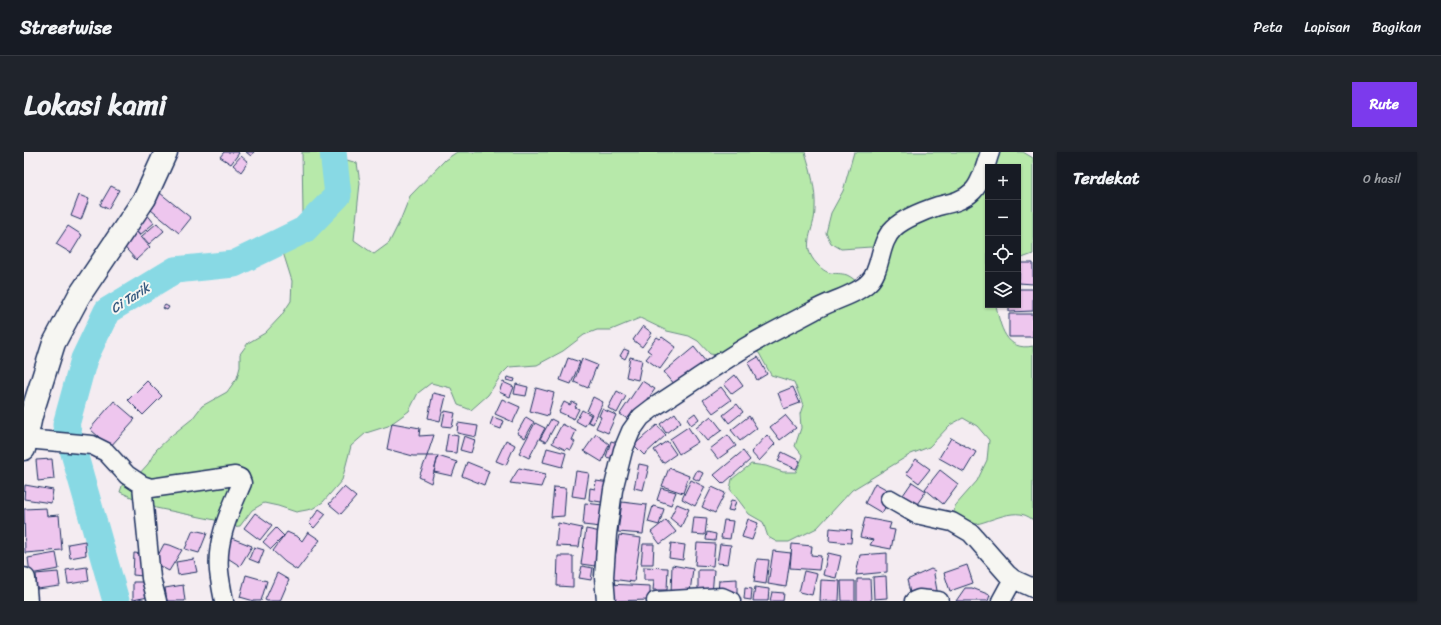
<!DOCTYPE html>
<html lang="id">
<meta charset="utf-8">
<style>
:root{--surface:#171b24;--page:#20242c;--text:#f1f3f6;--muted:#9ea1a6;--line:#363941;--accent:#7c3aed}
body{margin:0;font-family:Sriracha,sans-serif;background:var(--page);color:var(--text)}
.controls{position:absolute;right:12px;top:12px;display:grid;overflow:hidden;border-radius:0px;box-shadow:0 1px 3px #0004}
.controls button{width:36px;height:36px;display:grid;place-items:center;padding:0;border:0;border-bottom:1px solid var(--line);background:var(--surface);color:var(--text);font:20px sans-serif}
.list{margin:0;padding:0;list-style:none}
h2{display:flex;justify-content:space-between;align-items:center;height:52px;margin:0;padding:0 16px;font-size:17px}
h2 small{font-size:13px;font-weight:400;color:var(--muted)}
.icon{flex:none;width:22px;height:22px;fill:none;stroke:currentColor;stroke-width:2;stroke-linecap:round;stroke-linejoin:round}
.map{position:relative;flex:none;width:1009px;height:449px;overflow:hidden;border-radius:0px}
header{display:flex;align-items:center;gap:24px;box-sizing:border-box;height:56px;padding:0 20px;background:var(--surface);border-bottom:1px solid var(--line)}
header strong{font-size:19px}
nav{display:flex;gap:22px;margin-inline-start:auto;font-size:14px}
.intro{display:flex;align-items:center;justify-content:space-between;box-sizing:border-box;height:96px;padding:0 24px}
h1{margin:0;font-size:28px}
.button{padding:10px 18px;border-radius:0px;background:var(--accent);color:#fff;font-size:14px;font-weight:700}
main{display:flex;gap:24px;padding:0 24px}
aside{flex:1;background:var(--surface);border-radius:0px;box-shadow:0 1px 3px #0004}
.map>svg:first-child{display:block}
.green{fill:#b7e9aa;stroke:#698c84}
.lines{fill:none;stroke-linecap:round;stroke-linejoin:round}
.river{stroke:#88d9e4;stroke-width:27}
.building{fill:#eec6ee;stroke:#1b2f5e}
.minor-casing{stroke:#1b2f5e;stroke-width:21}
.tertiary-casing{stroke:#1b2f5e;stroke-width:25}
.minor{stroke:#f6f6f2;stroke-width:18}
.tertiary{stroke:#f6f6f2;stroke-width:22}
.labels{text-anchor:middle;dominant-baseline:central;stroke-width:4;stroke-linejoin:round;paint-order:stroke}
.water-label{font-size:13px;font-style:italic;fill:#365a80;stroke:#f6f6f2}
</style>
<header>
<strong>Streetwise</strong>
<nav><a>Peta</a><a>Lapisan</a><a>Bagikan</a></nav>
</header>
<div class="intro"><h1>Lokasi kami</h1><a class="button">Rute</a></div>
<main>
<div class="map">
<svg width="1009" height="449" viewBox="0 0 1009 449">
<rect width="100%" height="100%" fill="#f4ecf1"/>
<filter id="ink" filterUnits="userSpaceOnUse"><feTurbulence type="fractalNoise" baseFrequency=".025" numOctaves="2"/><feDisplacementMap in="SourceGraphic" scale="8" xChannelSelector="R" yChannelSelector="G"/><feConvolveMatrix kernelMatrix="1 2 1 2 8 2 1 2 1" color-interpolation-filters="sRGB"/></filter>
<g filter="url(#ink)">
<path class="green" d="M278,0H308L313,5L333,11L336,31L330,88L350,102L365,91L376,69L386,44L421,8L433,0H781C787,19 792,38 791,57C791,79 775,93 793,112C806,126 810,119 823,123C828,125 834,131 838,134L855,99L847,95L817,97L807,91L802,81L807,61L819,39L830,0H999L1009,6V102L998,106L994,105V15H964V153H972C976,174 982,200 1009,194V368C989,350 960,377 937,373C934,373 931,371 928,370L931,354L953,329L963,308L965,288L953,274L939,266L926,273L905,295L887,302L828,338L793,376L765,390H753L744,385L739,370L725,362L706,337L708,327L727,312L742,314L759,320H772L779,304L771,294L777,276L776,262L779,253L770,230L747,223L735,201L725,196L694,203L686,202L674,189L665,184L643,179L616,166L587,178H573L560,183L539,199L513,213L485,215L478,222L464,243L447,258L434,253L427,236L407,231L394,241L385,259L364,274L342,281L327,294L318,328L299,350L288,357L272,360L254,354L240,351L228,358L216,374L205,375L191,368L132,356L96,340L99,331L114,323L124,312L132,298L148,283L168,267L178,254L203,240L213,226L216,215V202L224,191L241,181L257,164L267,149L268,129L257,94L279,61Z"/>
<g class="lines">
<path class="river" d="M92,449L42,273L60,207L83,159L151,118L210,112L280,78L314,43L309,0"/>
</g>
<path class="building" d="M200,0H214L215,1L207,12L196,5Z
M222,0H230L227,4Z
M217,4L224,10L217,20L209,13Z
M87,34L95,38L84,57L76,53Z
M136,41L167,66L155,81L127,58L131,52L128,50Z
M55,43L65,47L57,68L47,64Z
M122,61L130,71L116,83L108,74Z
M133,71L140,79L125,92L118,84Z
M44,74L58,83L47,101L32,92Z
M110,77L126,95L112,108L96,90Z
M996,111H1009V132L995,131Z
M994,137H1009V159L985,160V153H994Z
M141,153L145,155L143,158L139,156Z
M985,162H1009V185H985Z
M619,174L628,181L618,195L609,188Z
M633,185L636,187L638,185L652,195L636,217L622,207L627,201L623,198Z
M670,195L682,210L652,234L640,220Z
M600,197L605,199L601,207L596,204Z
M606,205L618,208L614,228L602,225Z
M734,205L743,222L733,228L724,211Z
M544,206L556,210L547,232L536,228Z
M558,207L573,213L564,236L550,230Z
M711,223L719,234L708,242L700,232Z
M483,225L491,227L490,230L482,228Z
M123,229L138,244L119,263L104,248Z
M618,229L631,237L608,270L596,262Z
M479,230L490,235L486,245L475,240Z
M492,232L504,235L502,244L490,242Z
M697,235L707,248L689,261L679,248Z
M769,235L776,251L760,257L754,241Z
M512,236L530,241L524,264L506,259Z
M593,239L602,244L593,261L584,256Z
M409,241L422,244L416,269L404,266Z
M569,245L579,250L569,272L564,270L568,262L563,259Z
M478,247L496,255L489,270L471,262Z
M90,249L111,267L86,295L66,277Z
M540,250L546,253L548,250L553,252L551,255L555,257L550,267L535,260Z
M713,252L719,260L705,271L699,263Z
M578,257L592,263L584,281L572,276L577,265L575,264Z
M558,258L567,263L561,274L552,269Z
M421,259L431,261L428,275L418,274Z
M651,261L657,270L642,281L636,272Z
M671,261L675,267L667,273L663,267Z
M761,263L772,276L756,288L746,275Z
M687,264L698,278L683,289L672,276Z
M725,264L733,276L716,289L707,278Z
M469,265L480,269L477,277L466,273Z
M502,265L510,270L501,286L493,281Z
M527,267L533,270L522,290L516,287Z
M368,271L396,276L395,284L410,283L403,304H389L363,297Z
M434,271L454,274L452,285L433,281Z
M511,271L521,276L505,306L495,301Z
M538,272L552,279L548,288L551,290L547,298L543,296L542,298L528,291Z
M633,273L642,283L620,303L610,293Z
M664,275L674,290L655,302L646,287Z
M424,282L434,284L432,301L421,300Z
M572,282L585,292L578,310L560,299Z
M704,283L712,294L694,307L686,297Z
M743,283L751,292L735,309L727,300Z
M440,284L451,288L447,301L436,298Z
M927,286L952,300L940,320L915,306Z
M482,288L491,293L482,313L472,309Z
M587,289L594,291L590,307L582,305Z
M643,289L652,302L639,311L630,298Z
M523,296L542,301L538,315L519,310Z
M719,299L726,308L699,332L690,323Z
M758,300L776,309L772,317L754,309Z
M403,304H414L407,331L395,325Z
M414,304L433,310L428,324L410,320Z
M28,307L30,327L14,329L12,308Z
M892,307L906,317L895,331L882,321Z
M443,310L465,319L460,333L438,324Z
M615,312L625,314L619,338L610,336Z
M495,316L522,322L517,335L486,331Z
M645,316L665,324L659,341L638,334Z
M673,318L679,321L675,329L669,326Z
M916,318L934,332L919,352L901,337Z
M552,319L565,321L561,346L548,344Z
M667,328L681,335L671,354L658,347Z
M572,329L586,331L583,351L565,348L566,336L571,337Z
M888,330L902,339L891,355L877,346Z
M851,331L869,341L858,361L841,351Z
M1,333L29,338L27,351L0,347Z
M320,335L332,345L317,362L305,352Z
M530,335L542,336L540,364L527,365Z
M688,335L701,341L691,361L678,355Z
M637,336L652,340L647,353L633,348Z
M707,348L712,349L709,359L704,358Z
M598,350L623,353L619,382L594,380Z
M561,351L579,353L577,375L559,373Z
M653,352L665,357L657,375L646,366Z
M629,354L640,357L635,373L624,370Z
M22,356L23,364L35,363L38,398L1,401L0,357Z
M295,357L302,362L290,376L285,371Z
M231,361L248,373L236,388L220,376Z
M670,365L683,366L681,383L668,382Z
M841,366L867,371L865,377L871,378L867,397L846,393L849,388L836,385Z
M724,367L734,371L728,388L718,385Z
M642,368L652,380L636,392L627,380Z
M700,368L709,369L706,387L697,386Z
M534,371L558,376L555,395L532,394Z
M252,376L260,384L247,397L239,390Z
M806,376L828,378L827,391L805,389Z
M562,377L577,380L571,414L557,412Z
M169,378L183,381L175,401L161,397Z
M263,380L274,385L278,389L284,380L296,388L273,418L261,410L249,399Z
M683,380L692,382L691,389L682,388Z
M595,383L617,386L610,430L587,427Z
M205,385L228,394L216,414L196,401Z
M61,389L62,403L46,406L44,392Z
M647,391L661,393L659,408L645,406Z
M673,391L691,392L689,414L671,413Z
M140,392L146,393L158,398L145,419L130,411Z
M619,392H630L629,412H617Z
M696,392L707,393L704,412L693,411Z
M768,392L788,394L787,403L797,404L795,418L766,416Z
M230,395L240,398L235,411L225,407Z
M749,399L767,401L762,435L744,432Z
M32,401L35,417L6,422L4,406Z
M110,401L120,402L119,424L109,423Z
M804,401L817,404L812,426L799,423Z
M863,401V420L832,423L836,403Z
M534,404H549V435L533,434Z
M170,407L173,420L154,423L152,410Z
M733,407L745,408L742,432L730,430Z
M648,413L669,417L666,440L647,441Z
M943,413L949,431L926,439L920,421Z
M558,414L569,416L567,428L555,426Z
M63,415L65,429L44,432L42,418Z
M620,415L644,416L643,438H629L630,428H620Z
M907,417L911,419L910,422L914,444L887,445L883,428Z
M674,418H690L688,443H674Z
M780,419L793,422L788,443L775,440Z
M34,420L36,434L13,437L12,422Z
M253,421L265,428L256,449H243L241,448Z
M222,423L243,429L237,449H230L216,445Z
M862,424L863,446L850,447L849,425Z
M713,427V446L694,441L695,428Z
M833,427H846L847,449H833Z
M797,428L816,429L815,449H796Z
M817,429H831V449H818Z
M109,430H123L124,445L109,448Z
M584,432L626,434V448L587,449Z
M159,433L161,449H143L141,436Z
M731,435L745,437L744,449H729Z
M721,436L728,437L727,448L720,447Z
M941,436H948L966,443L964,449H932Z
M748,440L760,441L759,449H746Z"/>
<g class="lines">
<g class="minor-casing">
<path id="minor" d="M2,287L68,293L82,300L103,323L118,333L127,336L211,324L216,326L218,331C206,359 192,387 195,419C196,429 198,439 200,449
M118,333L127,426L133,449
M866,347L892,362L928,370L947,381L983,422L989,427L1009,436
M582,449L580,425L583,382L589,338L599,298L607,279L617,265L630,255C661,235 691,214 722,195C744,182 767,171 789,159C805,149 833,143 845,130C858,118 854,91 870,76C879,67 902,58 914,54C927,51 939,49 949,39C958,30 962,11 966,0
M632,449L698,445L707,449
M890,449L895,447L915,449
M977,449L989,427"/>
</g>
<g class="tertiary-casing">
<path id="tertiary" d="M0,297L7,264L30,191L55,144L121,46L142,0
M0,427L2,449"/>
</g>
<use href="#minor" class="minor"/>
<use href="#tertiary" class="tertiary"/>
</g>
</g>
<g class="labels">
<g class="water-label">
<text transform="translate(106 146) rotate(-33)">Ci Tarik</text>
</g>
</g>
</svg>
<div class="controls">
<button>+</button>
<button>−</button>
<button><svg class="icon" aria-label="locate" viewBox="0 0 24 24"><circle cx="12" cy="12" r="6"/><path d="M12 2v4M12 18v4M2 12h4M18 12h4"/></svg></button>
<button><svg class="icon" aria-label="layers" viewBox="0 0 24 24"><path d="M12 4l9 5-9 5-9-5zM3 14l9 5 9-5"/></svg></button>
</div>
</div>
<aside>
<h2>Terdekat<small>0 hasil</small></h2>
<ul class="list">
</ul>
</aside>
</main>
